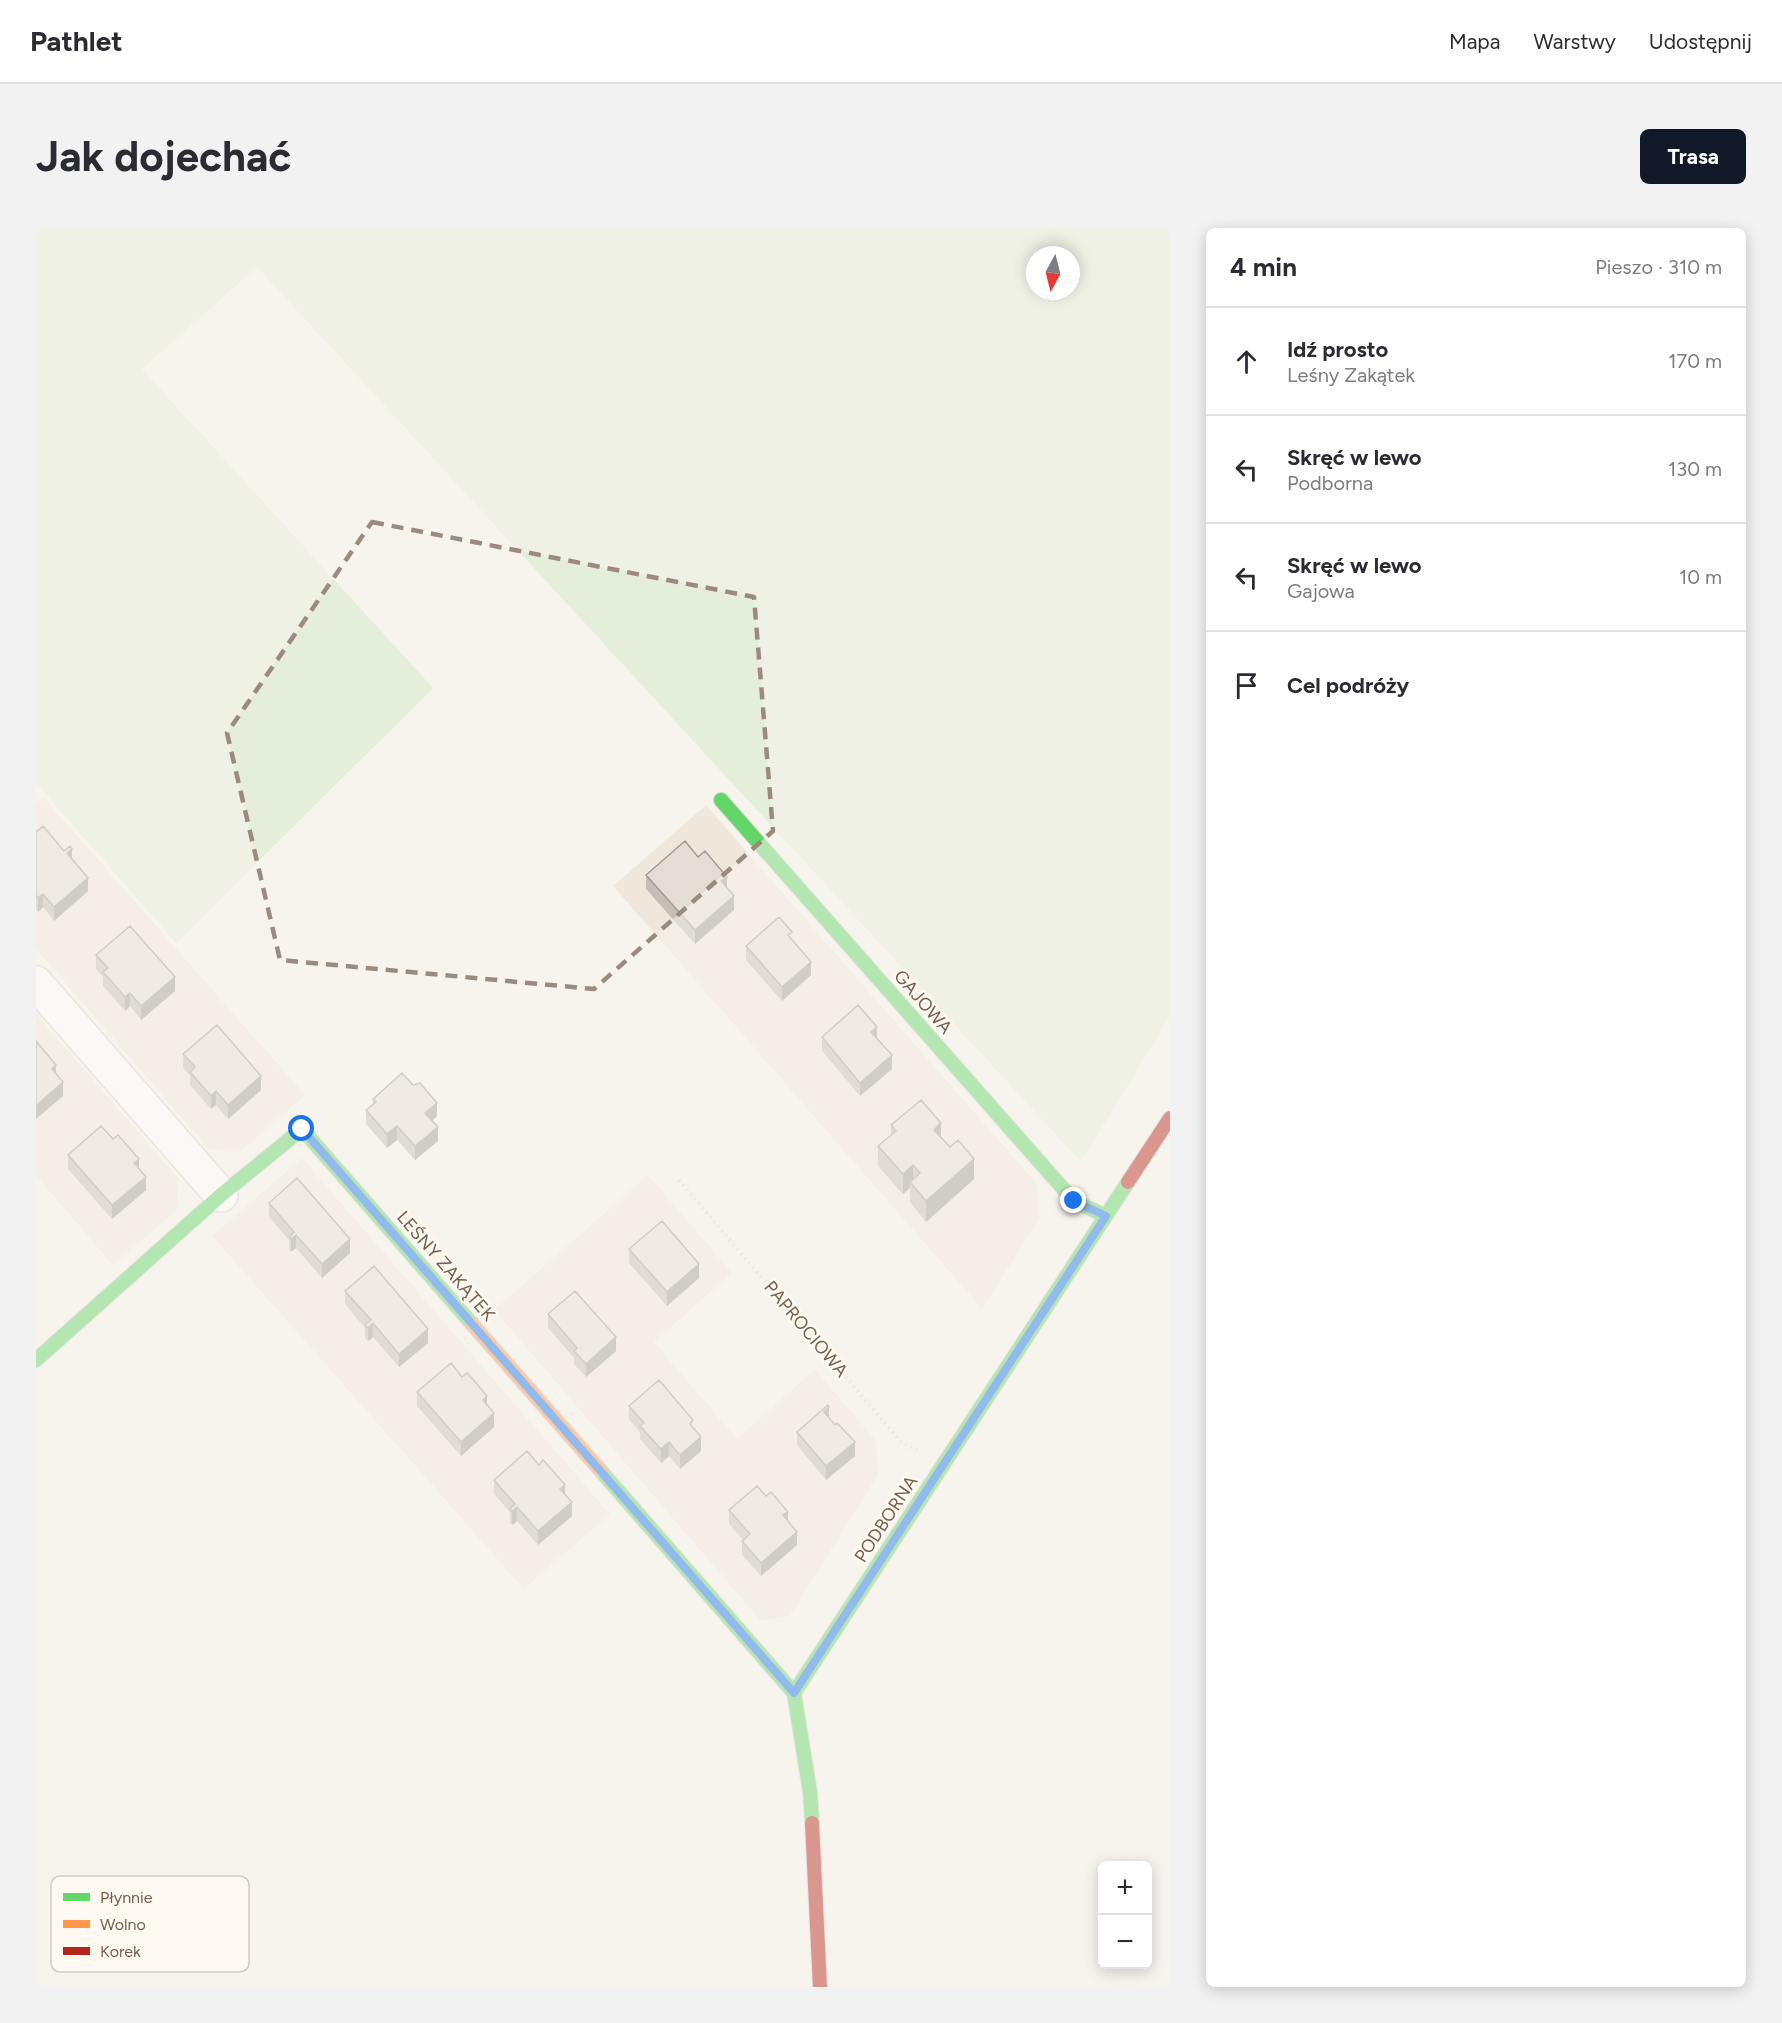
<!DOCTYPE html>
<html lang="pl">
<meta charset="utf-8">
<style>
:root{--surface:#fff;--page:#f2f2f3;--text:#2b2b33;--muted:#7c7c81;--line:#e1e1e2;--accent:#111827}
body{margin:0;font-family:Figtree,sans-serif;background:var(--page);color:var(--text)}
.controls{position:absolute;right:18px;bottom:18px;display:grid;overflow:hidden;border-radius:9px;box-shadow:0 3px 15px #0003}
.controls button{width:54px;height:54px;display:grid;place-items:center;padding:0;border:0;border-bottom:2px solid var(--line);background:var(--surface);color:var(--text);font:30px sans-serif}
.compass{position:absolute;left:990px;top:18px;width:54px;height:54px;border-radius:50%;background:var(--surface);box-shadow:0 3px 15px #0003;rotate:187deg}
.stop{position:absolute;width:18px;height:18px;margin:-14px;border:4px solid #1a73e8;border-radius:50%;background:#fff}
.stop.end{background:#1a73e8;border-color:#fff;box-shadow:0 2px 6px #0008}
.list{margin:0;padding:0;list-style:none}
h2{display:flex;justify-content:space-between;align-items:center;height:78px;margin:0;padding:0 24px;font-size:26px}
h2 small{font-size:20px;font-weight:400;color:var(--muted)}
.list li{display:grid;grid-template-columns:39px 1fr auto;gap:18px;align-items:center;box-sizing:border-box;height:108px;padding:0 24px;border-top:2px solid var(--line)}
.list b{display:block;font-size:22px;white-space:nowrap}
.list p{margin:0;font-size:20px;white-space:nowrap;color:var(--muted)}
.list em{font-size:20px;font-style:normal;color:var(--muted)}
.icon{flex:none;width:33px;height:33px;fill:none;stroke:currentColor;stroke-width:2;stroke-linecap:round;stroke-linejoin:round}
.map{position:relative;flex:none;width:1134px;height:1759px;overflow:hidden;border-radius:9px}
header{display:flex;align-items:center;gap:36px;box-sizing:border-box;height:84px;padding:0 30px;background:var(--surface);border-bottom:2px solid var(--line)}
header strong{font-size:28px}
nav{display:flex;gap:33px;margin-inline-start:auto;font-size:21px}
.intro{display:flex;align-items:center;justify-content:space-between;box-sizing:border-box;height:144px;padding:0 36px}
h1{margin:0;font-size:42px}
.button{padding:15px 27px;border-radius:9px;background:var(--accent);color:#fff;font-size:21px;font-weight:700}
main{display:flex;gap:36px;padding:0 36px}
aside{flex:1;background:var(--surface);border-radius:9px;box-shadow:0 3px 15px #0003}
.map>svg:first-child{display:block}
.residential{fill:#f0e7dc}
.green{fill:#e4eeda;fill-rule:evenodd}
.lines{fill:none;stroke-linecap:round;stroke-linejoin:round}
.street-casing{stroke:#d7d1cc;stroke-width:36}
.fast-casing{stroke:#d6d0c9;stroke-width:16}
.slow-casing{stroke:#d6d0c9;stroke-width:16}
.jam-casing{stroke:#d6d0c9;stroke-width:16}
.path{stroke:#dad4cf;stroke-width:4;stroke-dasharray:1.5 4.5;stroke-linecap:butt}
.street{stroke:#fefdfc;stroke-width:33}
.fast{stroke:#63d668;stroke-width:14}
.slow{stroke:#ff974d;stroke-width:14}
.jam{stroke:#b3261e;stroke-width:14}
.wall{fill:#c4beb7}
.shaded-wall{fill:#a09b95}
.building{fill:#e4ddd5;stroke:#a09b95;stroke-width:1.5}
.route{stroke:#1a73e8;stroke-width:8}
.marked{fill:none;stroke:#9b8a7e;stroke-width:4.5;stroke-dasharray:12 8;stroke-linejoin:round}
.labels{text-anchor:middle;dominant-baseline:central;stroke-width:5;stroke-linejoin:round;paint-order:stroke}
.street-label{font-size:18px;fill:#755e4e;stroke:#fef9f0}
.key{fill:#fef9f0;stroke:#d5cabf;stroke-width:1.5}
.key-label{font-size:16px;fill:#755e4e}
</style>
<header>
<strong>Pathlet</strong>
<nav><a>Mapa</a><a>Warstwy</a><a>Udostępnij</a></nav>
</header>
<div class="intro"><h1>Jak dojechać</h1><a class="button">Trasa</a></div>
<main>
<div class="map">
<svg width="1134" height="1759" viewBox="0 0 1134 1759">
<rect width="100%" height="100%" fill="#f7f4ee"/>
<path class="residential" d="M7,569L269,867L204,924L173,921L0,721V575Z
M670,577L1001,956L1004,990L946,1081L577,658Z
M0,786L143,951L141,982L77,1037L0,948Z
M266,930L574,1286L488,1361L176,1008Z
M612,947L696,1045L618,1114L701,1211L779,1141L840,1213L842,1247L754,1388L725,1393L458,1082Z"/>
<path class="green" d="M0,0H1134V788L1045,934L221,39L106,141L397,460L140,715L0,555ZM999,27H1035V63H999Z"/>
<g class="lines">
<g class="street-casing">
<path id="street" d="M0,755L185,967"/>
</g>
<g class="fast-casing">
<path id="fast" d="M685,572L1038,973L1070,988
M0,1132L185,967L266,901L436,1096
M564,1242L758,1465
M776,1595L774,1564L758,1465L1092,954"/>
</g>
<g class="slow-casing">
<path id="slow" d="M436,1096L564,1242"/>
</g>
<g class="jam-casing">
<path id="jam" d="M1092,954L1134,890
M776,1595L784,1759"/>
</g>
<path class="path" d="M643,952L865,1214L881,1222"/>
<use href="#street" class="street"/>
<use href="#fast" class="fast"/>
<use href="#slow" class="slow"/>
<use href="#jam" class="jam"/>
</g>
<path class="wall" d="M0,604L36,631L52,663L18,693L7,679L2,684L0,681Z
M662,629L691,660L698,682L659,716L610,661V647Z
M756,711L775,747L746,773L710,732V718Z
M60,727L139,763L105,792L94,778L89,783L67,758V749L60,741Z
M786,809L841,810L856,841L824,868L786,823Z
M147,826L225,862L192,891L180,877L175,881L154,857V847L147,840Z
M377,857L401,888L396,893L402,913L379,932L361,912L351,920L330,896V882L337,877V871Z
M855,897L905,910L938,951L890,994L874,974V960L867,966L842,938V918L855,907Z
M32,927L103,941L110,962L76,991L32,941Z
M233,975L314,1025L286,1050L260,1020L255,1024L253,1022V1012L233,989Z
M593,1021L663,1050L631,1078L593,1035Z
M309,1063L392,1115L363,1139L337,1109L332,1113L329,1110V1100L309,1076Z
M512,1086L580,1123L550,1149L538,1136V1130L512,1100Z
M381,1164L451,1178L458,1199L425,1228L381,1178Z
M593,1178L657,1200L665,1223L644,1241L633,1228L625,1235L604,1211V1204L593,1191Z
M793,1191L819,1228L790,1252L761,1217V1204Z
M503,1237L529,1267L536,1288L502,1317L481,1293L476,1297L474,1295V1284L458,1266V1252Z
M693,1282L752,1293L761,1317L725,1348L706,1327V1313L707,1312L693,1296Z"/>
<path class="shaded-wall" d="M36,621V635L31,625Z
M691,649V662L685,653Z
M52,650V663L18,693V679Z
M7,666V679L2,684V670Z
M698,668V682L659,716V702Z
M775,734V747L746,773V759Z
M139,749V763L105,792V778Z
M94,765V778L89,783V769Z
M841,799V812L835,804Z
M856,827V841L824,868V855Z
M20,837V850L16,841Z
M225,848V862L192,891V877Z
M27,854V868L0,891V878Z
M180,863V877L175,881V868Z
M401,875V888L389,899V885Z
M905,895V915L898,902Z
M361,898V912L351,920V906Z
M402,899V913L379,932V918Z
M103,931V945L98,935Z
M938,931V951L890,994V973Z
M877,937V957L874,954V960L867,966V946Z
M110,949V962L76,991V977Z
M260,1007V1020L255,1024V1011Z
M314,1011V1025L286,1050V1036Z
M663,1036V1050L631,1078V1064Z
M337,1095V1109L332,1113V1100Z
M392,1101V1115L363,1139V1126Z
M580,1109V1123L550,1149V1136Z
M451,1168V1182L447,1172Z
M793,1179V1192L788,1184Z
M458,1185V1199L425,1228V1214Z
M665,1209V1223L644,1241V1227Z
M633,1214V1228L625,1235V1221Z
M819,1214V1228L790,1252V1238Z
M529,1257V1270L524,1261Z
M536,1274V1288L502,1317V1303Z
M481,1279V1293L476,1297V1284Z
M752,1284V1297L747,1287Z
M761,1304V1317L725,1348V1335Z"/>
<path class="building" d="M7,598L28,623L34,618L36,621L31,625L52,650L18,679L7,666L2,670L0,667V604Z
M649,613L662,629L669,623L691,649L685,653L698,668L659,702L610,647Z
M743,689L756,704L752,707L775,734L746,759L710,718Z
M94,698L139,749L105,778L94,765L89,769L78,756L67,744L72,740L60,727Z
M822,777L841,799L835,804L856,827L824,855L786,809Z
M181,797L225,848L192,877L180,863L175,868L154,844L159,839L147,826Z
M0,813L20,837L16,841L27,854L0,878Z
M366,845L377,857L384,855L401,875L389,885L402,899L379,918L361,898L351,906L330,882L340,874L337,871Z
M885,872L905,895L898,902L914,919L922,912L938,931L890,973L874,954L884,945L877,937L867,946L842,918L860,903L855,897Z
M65,898L77,911L82,907L103,931L98,935L110,949L76,977L32,927Z
M261,950L314,1011L286,1036L260,1007L255,1011L253,1009L258,1004L233,975Z
M626,993L663,1036L631,1064L593,1021Z
M338,1038L392,1101L363,1126L337,1095L332,1100L329,1097L335,1092L309,1063Z
M539,1063L580,1109L550,1136L538,1123L541,1120L512,1086Z
M415,1135L426,1149L431,1145L441,1156L451,1168L447,1172L458,1185L425,1214L381,1164Z
M623,1152L657,1192L654,1196L665,1209L644,1227L633,1214L625,1221L604,1198L608,1195L593,1178Z
M792,1177L793,1179L788,1184L799,1197L801,1195L819,1214L790,1238L761,1204Z
M491,1223L503,1237L507,1232L518,1244L529,1257L524,1261L536,1274L502,1303L481,1279L476,1284L474,1281L479,1276L458,1252Z
M721,1258L730,1268L735,1264L752,1284L747,1287L761,1304L725,1335L706,1313L714,1306L693,1282Z"/>
<g class="lines">
<path class="route" d="M266,901L758,1465L1070,988L1038,973"/>
</g>
<path d="M0 0H1134V1759H0ZM336,294L718,369L737,603L558,761L244,732L191,505Z" fill="#f7f4ee" fill-opacity=".55" fill-rule="evenodd"/>
<path class="marked" d="M336,294L718,369L737,603L558,761L244,732L191,505Z"/>
<g class="labels">
<g class="street-label">
<text transform="translate(887 774) rotate(49)">GAJOWA</text>
<text transform="translate(410 1038) rotate(49)">LEŚNY ZAKĄTEK</text>
<text transform="translate(770 1101) rotate(50)">PAPROCIOWA</text>
<text transform="translate(850 1291) rotate(-57)">PODBORNA</text>
</g>
</g>
<rect x="15" y="1648" width="198" height="96" rx="9" class="key"/>
<rect x="27" y="1665" width="27" height="8" fill="#63d668"/>
<rect x="27" y="1692" width="27" height="8" fill="#ff974d"/>
<rect x="27" y="1719" width="27" height="8" fill="#b3261e"/>
<g class="key-label">
<text x="64" y="1675">Płynnie</text>
<text x="64" y="1702">Wolno</text>
<text x="64" y="1729">Korek</text>
</g>
</svg>
<div class="controls">
<button>+</button>
<button>−</button>
</div>
<svg class="compass" viewBox="-18 -18 36 36"><path d="M0-13l5 13h-10z" fill="#e53935"/><path d="M0 13l5-13h-10z" fill="#7c7c81"/></svg>
<div class="stop" style="left:266px;top:901px"></div>
<div class="stop end" style="left:1038px;top:973px"></div>
</div>
<aside>
<h2>4 min<small>Pieszo · 310 m</small></h2>
<ul class="list">
<li><svg class="icon" aria-label="ahead" viewBox="0 0 24 24"><path d="M12 20V5M6 11l6-6 6 6"/></svg><div><b>Idź prosto</b><p>Leśny Zakątek</p></div><em>170 m</em></li>
<li><svg class="icon" aria-label="left" viewBox="0 0 24 24"><path d="M17 20v-9H6M10 6l-5 5 5 5"/></svg><div><b>Skręć w lewo</b><p>Podborna</p></div><em>130 m</em></li>
<li><svg class="icon" aria-label="left" viewBox="0 0 24 24"><path d="M17 20v-9H6M10 6l-5 5 5 5"/></svg><div><b>Skręć w lewo</b><p>Gajowa</p></div><em>10 m</em></li>
<li><svg class="icon" aria-label="arrive" viewBox="0 0 24 24"><path d="M6 21V4h12l-3 4 3 4H6"/></svg><div><b>Cel podróży</b></div></li>
</ul>
</aside>
</main>
